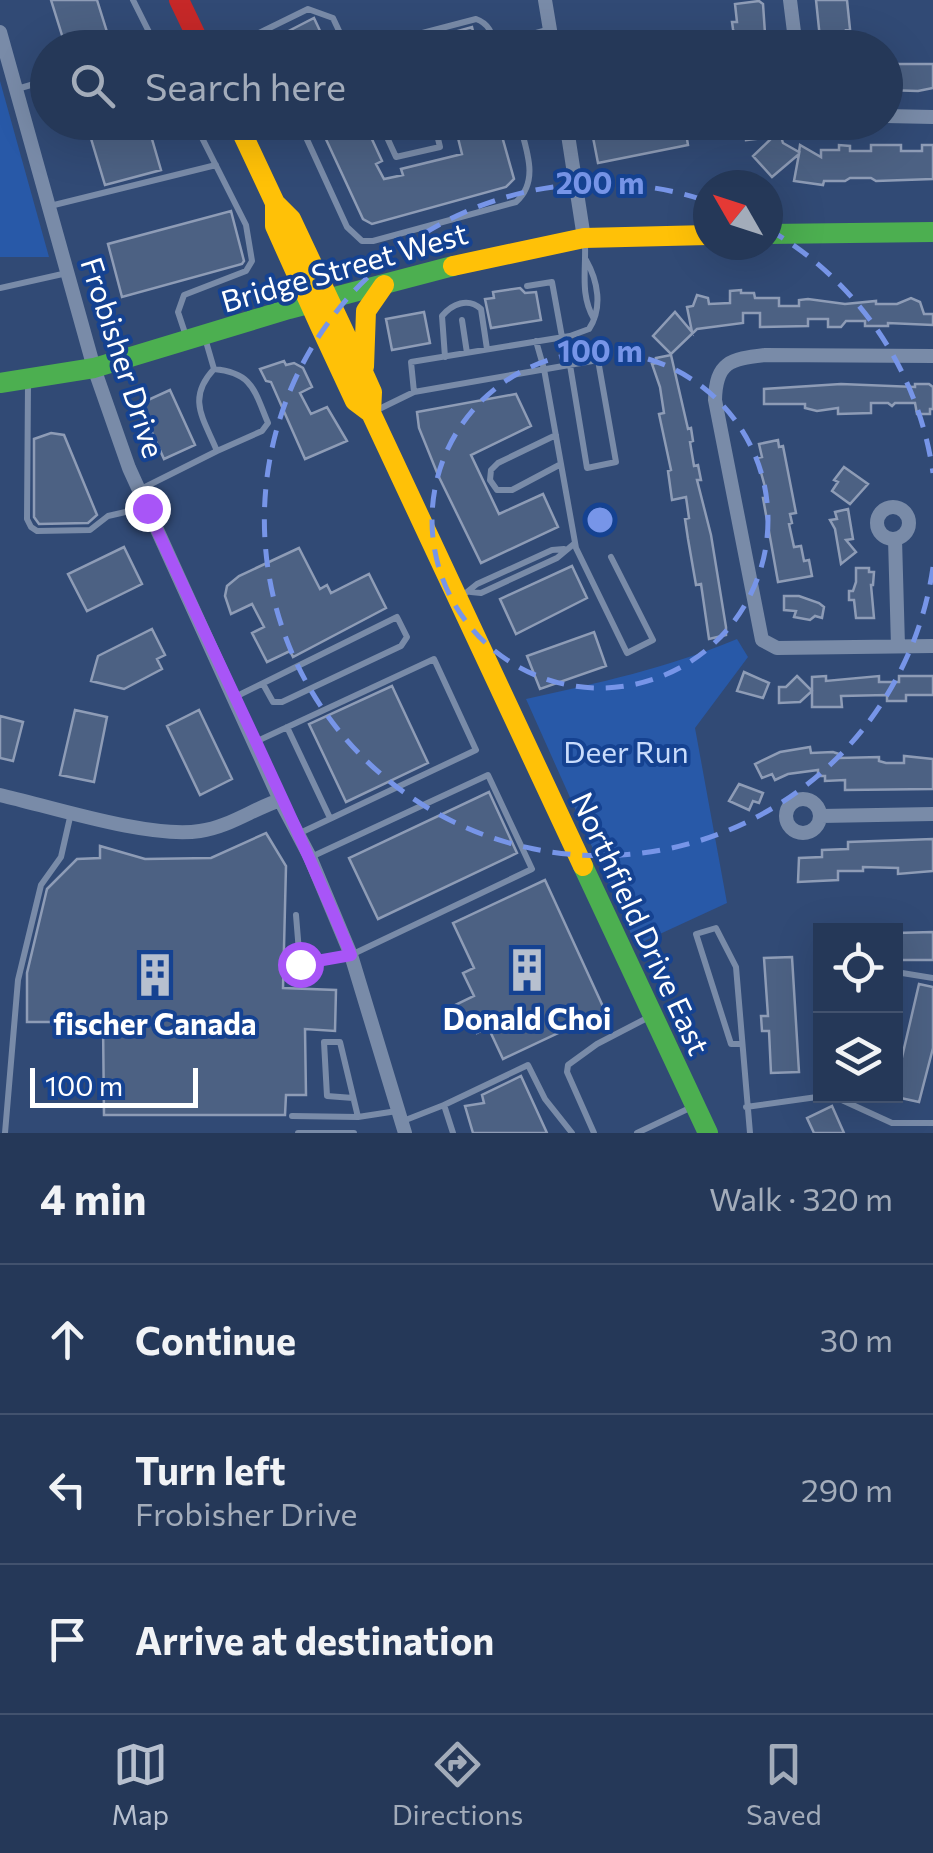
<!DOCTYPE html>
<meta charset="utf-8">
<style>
:root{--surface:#253858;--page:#314361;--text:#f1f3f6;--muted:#a3acba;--line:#42526e;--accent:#b7c0cf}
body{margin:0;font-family:Commissioner,sans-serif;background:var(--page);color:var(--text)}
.controls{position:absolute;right:30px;bottom:30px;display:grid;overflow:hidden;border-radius:0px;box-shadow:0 10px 40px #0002}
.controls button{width:90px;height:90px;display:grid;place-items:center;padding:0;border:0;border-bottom:2px solid var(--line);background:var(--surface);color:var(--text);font:50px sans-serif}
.compass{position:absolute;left:693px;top:170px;width:90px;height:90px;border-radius:50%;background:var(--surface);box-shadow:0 10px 40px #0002;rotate:309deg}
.scale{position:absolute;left:30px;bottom:25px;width:168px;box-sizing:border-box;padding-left:10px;border:5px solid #fff;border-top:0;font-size:28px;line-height:35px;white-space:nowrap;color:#fff;-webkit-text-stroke:8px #154291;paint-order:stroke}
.stop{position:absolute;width:30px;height:30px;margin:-22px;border:8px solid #a855f7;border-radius:50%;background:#fff}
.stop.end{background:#a855f7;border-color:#fff;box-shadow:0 2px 10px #0008}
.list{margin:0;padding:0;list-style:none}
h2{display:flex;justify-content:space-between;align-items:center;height:130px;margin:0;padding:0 40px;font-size:42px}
h2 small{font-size:32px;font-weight:400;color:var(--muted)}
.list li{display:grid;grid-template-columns:65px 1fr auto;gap:30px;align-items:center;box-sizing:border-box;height:150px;padding:0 40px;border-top:2px solid var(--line)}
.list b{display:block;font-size:38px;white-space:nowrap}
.list p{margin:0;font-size:32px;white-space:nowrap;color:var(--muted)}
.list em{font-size:32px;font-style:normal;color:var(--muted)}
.icon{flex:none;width:55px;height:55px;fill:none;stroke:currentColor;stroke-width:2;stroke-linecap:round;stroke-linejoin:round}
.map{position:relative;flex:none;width:933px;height:1133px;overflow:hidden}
.search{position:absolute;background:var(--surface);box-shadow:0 10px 40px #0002;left:30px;right:30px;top:30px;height:110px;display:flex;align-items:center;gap:25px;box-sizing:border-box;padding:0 35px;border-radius:55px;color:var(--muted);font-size:38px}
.sheet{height:580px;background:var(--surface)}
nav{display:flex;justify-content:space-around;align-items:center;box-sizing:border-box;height:140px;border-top:2px solid var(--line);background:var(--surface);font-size:28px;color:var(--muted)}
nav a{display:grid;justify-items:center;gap:5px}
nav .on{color:var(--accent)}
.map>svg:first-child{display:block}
.green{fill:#2859a8}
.building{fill:#4c6183;stroke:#8e9cb6;stroke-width:2.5}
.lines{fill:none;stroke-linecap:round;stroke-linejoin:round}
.lane{stroke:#798ba8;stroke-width:6}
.street{stroke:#798ba8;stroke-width:14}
.fast{stroke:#4caf50;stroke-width:20}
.slow{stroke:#ffc107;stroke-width:20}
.jam{stroke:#c62828;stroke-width:20}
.route{stroke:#a855f7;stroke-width:12}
.ring{fill:none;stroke:#7795e8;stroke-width:5;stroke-dasharray:18 12}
.labels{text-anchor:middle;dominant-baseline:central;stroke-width:8;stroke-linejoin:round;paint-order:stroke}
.street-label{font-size:30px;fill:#fff;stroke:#154291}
.park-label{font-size:30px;fill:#c9dcfc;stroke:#154291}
.poi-label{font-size:30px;font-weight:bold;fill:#fff;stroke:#154291}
.centre{fill:#7795e8;stroke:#154291;stroke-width:5}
.ring-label{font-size:30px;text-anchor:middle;font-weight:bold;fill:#7795e8;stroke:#154291;stroke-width:8;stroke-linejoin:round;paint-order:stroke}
</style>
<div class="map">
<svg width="933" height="1133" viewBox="0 0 933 1133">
<rect width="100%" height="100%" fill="#314a75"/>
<path class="green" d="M0,81L49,257H0Z
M737,639L748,657L695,728L727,903L636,945L526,699C598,683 668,668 737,639Z"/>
<path class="building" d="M51,0H97L112,48H66Z
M816,0H847L850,29L846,30L848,45L821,48Z
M759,1L763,4L766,48H737L733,29L732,22H737L735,4Z
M314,18L328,48H282L277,37Z
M472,27L477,48H435L432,38Z
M648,33L684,48H594L593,43Z
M886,64H933V88L918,91L886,90Z
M86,122H147L161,170L105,185Z
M318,122H364L382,161L376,164L384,179L403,175L401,169L462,154L454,122H498L514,179L506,187L372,224L363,219Z
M590,122H684L688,145L598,163Z
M770,122L771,129L778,127L783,143L799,152L800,145L821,157V150H839V145L850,146V151H871V145H901V151H922V145H933V179L876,181L871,178H850L845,181H824L823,185L794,181L799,154L772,177L753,156L773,137L746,140L744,125Z
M231,211L244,261L242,264L122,297L108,244Z
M520,288L525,293L536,292L541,320L491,328L485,299L494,298L493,292Z
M741,290V293H754L755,298H779V306H799V300L808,299L845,304L876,301V304H897L911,298L920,302L924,314H933V325L888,323V326H865V321H846L841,327H828V319H808V326L760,327V313H743V323L697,329L671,354L653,336L675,312L692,332L687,307L693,306L697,295L708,298L709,304L730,303V291Z
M424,312L430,343L392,350L386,319Z
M671,355L688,429L691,428L693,441L690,442L694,466L698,465L701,480H697L711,535L726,627V635L709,639L701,584L696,585L688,539L685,519L689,518L686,497L672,500L668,471L671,470L659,414L664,413L660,387L652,364L657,363L656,358Z
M284,361L286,365L294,363L303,368L312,387L300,393L311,414L327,407L347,441L305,459L271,382L266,381L260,369Z
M841,384L915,387V384H929L933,387V409H930V414H917L915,403H895L892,406L888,403H871V413L838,414V408L817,411L805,408V404H764V389Z
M170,390L195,445L164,459L139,404Z
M516,394L531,426L471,455L499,514L543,494L558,527L481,563L438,475L419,428L417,412Z
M51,433L64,435L97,515L88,523L39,524L34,517V439Z
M778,440L779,447L783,446L796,513L790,514L792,523L789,524L794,547L801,546L804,561L809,560L812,576L778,582L763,498H766L765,487L757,458L762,457L759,444Z
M844,467L868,484L850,504L832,491L838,482L834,480Z
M848,509L853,539L846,540L856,552L841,564L835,529L830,520L837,519L835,512Z
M124,547L142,584L87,611L68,574Z
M299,548L320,589L327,585L331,593L369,574L386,608L293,657L290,651L267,662L252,633L264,627L252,604L231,614L225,596L227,586L239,576Z
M572,566L587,598L516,634L500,599Z
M856,568H869V572H874L873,585H871L874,618H856L854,600H849V591H853L856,582Z
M784,596H799L819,603L824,607L822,618L815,616L810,620L794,617L796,611L784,610Z
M152,629L165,655L157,659L162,669L124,689L91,681L98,656Z
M594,632L606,666L540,689L527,656Z
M744,672L769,683L763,698L737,691Z
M797,676L812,691L800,702L779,703V687H786Z
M826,676V681L879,676V682H899V676H933V695H906V701H887V695L841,696L842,707H812V677Z
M392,686L428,763L346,802L309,724Z
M75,710L107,717L94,782L60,775Z
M199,710L232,779L200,795L167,726Z
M0,716L23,722L13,761L0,758Z
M810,747L811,753L833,752L839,754V758L879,757V761L886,763H904V756L933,759V789L845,790V780L825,781V776H818V770L788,774L775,780L772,774L762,778L755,764L780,752Z
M739,784L763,793L759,803L753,801L749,810L729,801Z
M489,792L517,853L378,919L349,858Z
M266,833L286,866L283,988L336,990L335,1031L305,1029L306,1095H286L285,1115H104L103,1022H27V973L47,889L77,859L100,858V846L145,859L211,858Z
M933,839V871L898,874V868L863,867V871H838V880L798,882L799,858L822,857V850L848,849V842Z
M545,880L605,1011L503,1059L488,1027L477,1033L473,1023L463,1027L453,1006L474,996L463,973L474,968L453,923Z
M933,932V960H896V933Z
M792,957L799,1072L771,1073L769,1031H762L761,1016H768L764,958Z
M919,984L933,987V1048L919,1102L896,1097V1083Z
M521,1076L547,1133H473L465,1106L484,1103L482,1095Z
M832,1106L844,1133H814L807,1118Z"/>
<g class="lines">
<path class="lane" d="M133,0L157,48
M495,44L547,30
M264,48L257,34L308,9L333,18L347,48
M414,48L411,36L476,19C490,24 492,34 496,48
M17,89L48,80
M299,122L347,227L362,241H373L516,202C540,181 526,149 519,122
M380,122L396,157L440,147L434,122
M50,206L216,165
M585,244C586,271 580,295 594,319
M527,286L552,282L562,337
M0,288L67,273
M462,320L467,353
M186,336L178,312L184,295L246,271L252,261L246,225L194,122
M205,338L214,369C253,373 254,390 268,423L262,431L217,451C204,419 186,399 214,369
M536,341L544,369L576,548L627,653L653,640L611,557
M445,357L442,316C452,304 468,297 481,309L487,349
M28,385L27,519L31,527L37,531L90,530L108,516L147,507
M414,392L411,362L570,336L589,329C603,308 598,281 586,260
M375,411L414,392L598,360L616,462L587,468L570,365
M556,435L498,463L491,470L490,480L497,490H512L561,464
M139,490L217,451
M471,592L481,593L557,558L575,543
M462,596L477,584L552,550L564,549
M235,697L397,617L407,637L401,646L282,702H273L263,684
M287,727L330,818
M255,742L434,659L476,750L300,833
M296,915L300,964L351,955L532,869L488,775L311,857
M896,972L933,978
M740,1044H731L696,934L716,928L736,967L750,1133
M833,1096L892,1123H933
M353,1098L327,1096L324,1042H340L358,1117
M444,1105L528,1065L545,1099L572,1133
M746,1107L824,1096
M292,1116L358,1117L397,1111
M403,1121L444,1105L453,1133
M5,1133L18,980L41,885L61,857L71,813
M298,1133H354
M594,1133L567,1072L568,1065L597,1044L649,1017
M637,1133L694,1106"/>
<path class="street" d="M545,0L553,48
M790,0L796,48
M0,32L94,368L129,468L280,800L310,857L351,955L405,1133
M886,116L933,117
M566,122L584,238
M933,356L765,355C730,359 716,362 715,400L762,640L777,648L933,646
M877 523a16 16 0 1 1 32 0a16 16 0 1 1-32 0Z
M895,539L898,646
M0,795C52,807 150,839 200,831C229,827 253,809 280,800
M786 816a17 17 0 1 1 34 0a17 17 0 1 1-34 0Z
M821,816L933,814"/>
<path class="fast" d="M768,234L933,232
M0,383L94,368L289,309L453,266
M583,866L708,1133"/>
<path class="slow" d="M237,122L275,203L291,219L363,372L372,392L371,413L583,866
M275,203V226L320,326L355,401L371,413
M453,266L584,238L708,235
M364,367L366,311L384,285"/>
<path class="jam" d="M179,0L202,48"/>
</g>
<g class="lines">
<path class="route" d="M147,508C215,657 288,804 351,955L300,964"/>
</g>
<g class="ring">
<circle cx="600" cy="520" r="168"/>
<path d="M933 567A336 336 0 1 1 707 201M768 229A336 336 0 0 1 933 473"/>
</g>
<defs>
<g id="building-bare" transform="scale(3.45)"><path d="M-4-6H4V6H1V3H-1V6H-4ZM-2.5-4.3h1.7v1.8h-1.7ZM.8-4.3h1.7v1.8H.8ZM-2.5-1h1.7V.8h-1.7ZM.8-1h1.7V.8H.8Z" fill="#b7c0cf" stroke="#154291" stroke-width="2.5" paint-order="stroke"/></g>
</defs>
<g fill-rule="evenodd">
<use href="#building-bare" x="527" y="970"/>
<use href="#building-bare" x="155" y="975"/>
</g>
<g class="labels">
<g class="street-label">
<text transform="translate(344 266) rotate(-16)">Bridge Street West</text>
<text transform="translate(124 357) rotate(72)">Frobisher Drive</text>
<text transform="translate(642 923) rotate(65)">Northfield Drive East</text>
</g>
<g class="park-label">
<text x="626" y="750">Deer Run</text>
</g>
<g class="poi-label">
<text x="527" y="1017">Donald Choi</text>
<text x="155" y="1022">fischer Canada</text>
</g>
</g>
<circle cx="600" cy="520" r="15" class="centre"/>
<g class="ring-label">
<text x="600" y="194">200 m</text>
<text x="600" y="362">100 m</text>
</g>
</svg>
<div class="controls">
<button><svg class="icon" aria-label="locate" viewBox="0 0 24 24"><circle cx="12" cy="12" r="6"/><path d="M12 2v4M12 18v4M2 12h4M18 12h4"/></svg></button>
<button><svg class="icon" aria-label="layers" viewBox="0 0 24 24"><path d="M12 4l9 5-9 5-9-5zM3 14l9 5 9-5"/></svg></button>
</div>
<svg class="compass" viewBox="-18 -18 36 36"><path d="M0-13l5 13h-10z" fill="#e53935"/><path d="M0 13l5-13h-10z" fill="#a3acba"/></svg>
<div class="scale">100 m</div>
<div class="stop" style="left:300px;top:964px"></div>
<div class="stop end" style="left:147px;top:508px"></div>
<div class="search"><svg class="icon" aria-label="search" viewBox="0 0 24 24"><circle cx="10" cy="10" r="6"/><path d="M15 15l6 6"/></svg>Search here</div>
</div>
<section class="sheet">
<h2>4 min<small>Walk · 320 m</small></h2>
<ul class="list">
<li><svg class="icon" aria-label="ahead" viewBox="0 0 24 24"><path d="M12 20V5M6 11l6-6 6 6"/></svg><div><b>Continue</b></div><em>30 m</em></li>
<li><svg class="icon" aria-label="left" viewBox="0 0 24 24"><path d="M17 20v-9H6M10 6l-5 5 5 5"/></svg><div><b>Turn left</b><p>Frobisher Drive</p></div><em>290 m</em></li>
<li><svg class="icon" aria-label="arrive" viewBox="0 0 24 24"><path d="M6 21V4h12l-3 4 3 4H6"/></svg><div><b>Arrive at destination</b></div></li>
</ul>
</section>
<nav>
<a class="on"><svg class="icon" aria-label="map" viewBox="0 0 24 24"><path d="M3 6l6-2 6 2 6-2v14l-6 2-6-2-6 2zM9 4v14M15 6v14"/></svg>Map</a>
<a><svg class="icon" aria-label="directions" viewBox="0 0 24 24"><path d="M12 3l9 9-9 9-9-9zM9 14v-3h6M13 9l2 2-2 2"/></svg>Directions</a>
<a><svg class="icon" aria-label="saved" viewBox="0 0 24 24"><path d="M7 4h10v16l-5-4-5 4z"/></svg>Saved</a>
</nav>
